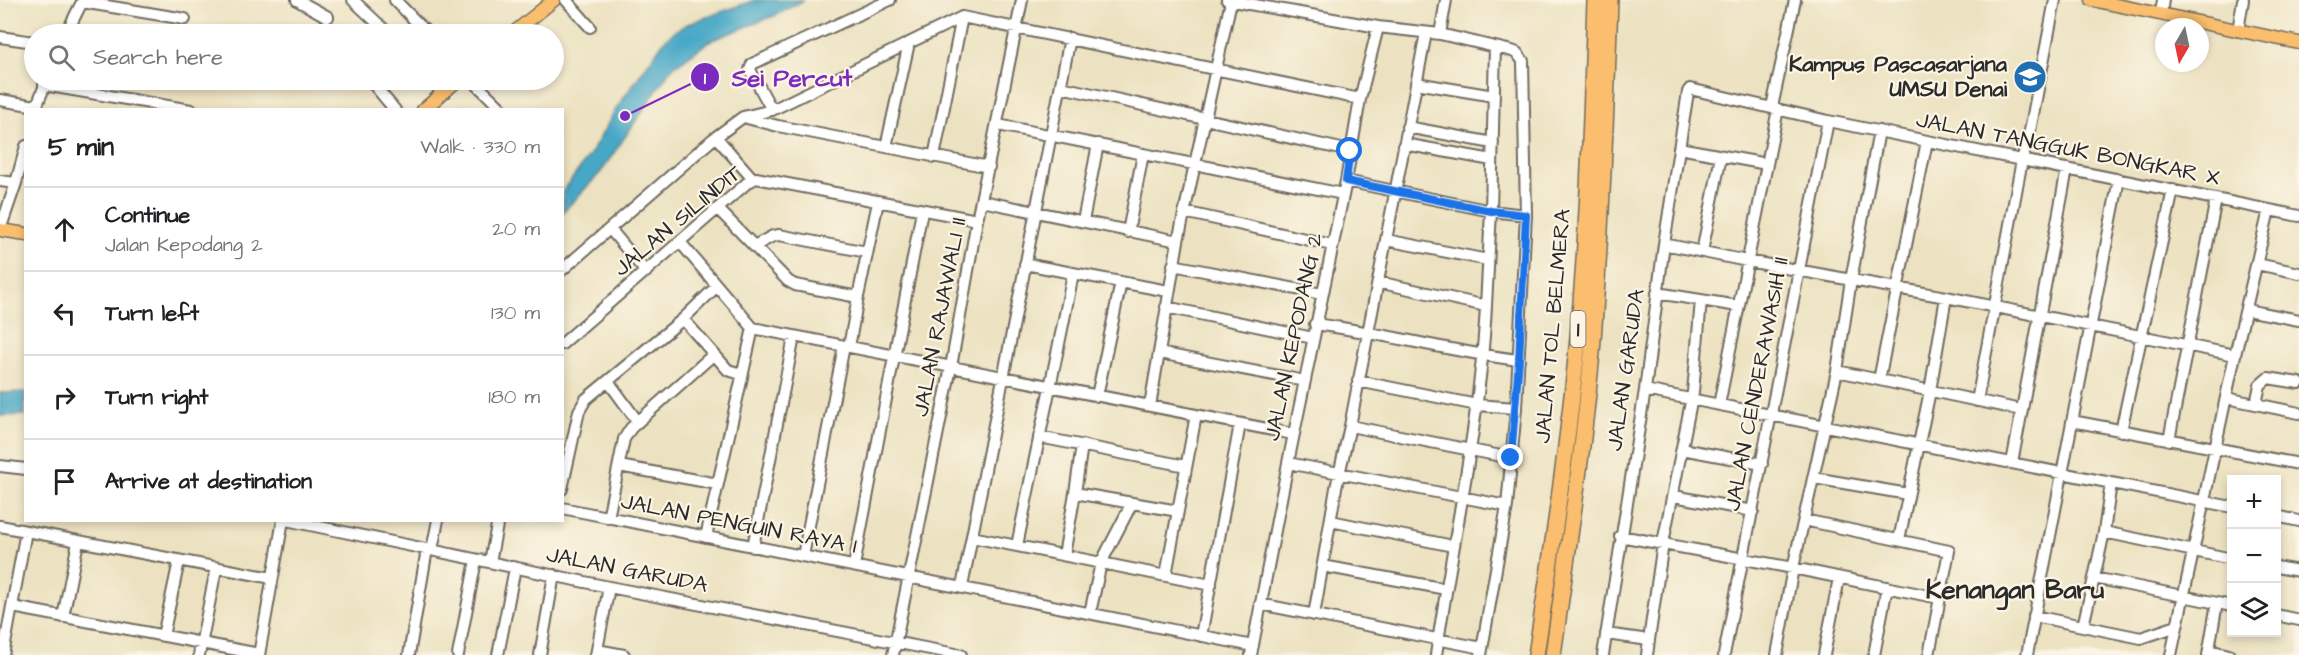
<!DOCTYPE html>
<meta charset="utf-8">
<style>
:root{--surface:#fff;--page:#f2f2f2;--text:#202124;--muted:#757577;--line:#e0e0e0}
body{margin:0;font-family:"Architects Daughter",sans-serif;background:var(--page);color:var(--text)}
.controls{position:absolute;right:18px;bottom:18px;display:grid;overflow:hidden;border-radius:0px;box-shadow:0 3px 9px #0003}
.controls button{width:54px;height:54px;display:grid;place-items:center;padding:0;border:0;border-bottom:2px solid var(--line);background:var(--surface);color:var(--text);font:30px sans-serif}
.compass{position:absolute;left:2155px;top:18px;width:54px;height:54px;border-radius:50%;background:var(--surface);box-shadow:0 3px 9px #0003;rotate:189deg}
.stop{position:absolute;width:18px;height:18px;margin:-14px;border:4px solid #1a73e8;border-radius:50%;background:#fff}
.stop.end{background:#1a73e8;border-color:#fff;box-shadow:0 2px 6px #0008}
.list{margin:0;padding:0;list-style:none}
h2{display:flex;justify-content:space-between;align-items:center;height:78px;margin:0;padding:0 24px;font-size:26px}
h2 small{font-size:20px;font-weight:400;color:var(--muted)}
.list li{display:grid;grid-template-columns:39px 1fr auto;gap:18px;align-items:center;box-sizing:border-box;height:84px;padding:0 24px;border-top:2px solid var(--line)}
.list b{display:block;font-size:22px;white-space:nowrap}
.list p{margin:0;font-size:20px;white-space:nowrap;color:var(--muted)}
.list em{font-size:20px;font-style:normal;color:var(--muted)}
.icon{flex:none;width:33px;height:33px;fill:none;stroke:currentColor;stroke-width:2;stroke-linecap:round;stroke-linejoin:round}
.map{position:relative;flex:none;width:2299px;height:655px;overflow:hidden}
.search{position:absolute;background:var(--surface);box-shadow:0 3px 9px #0003;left:24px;top:24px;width:540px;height:66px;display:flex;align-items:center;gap:15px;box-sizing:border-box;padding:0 21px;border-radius:33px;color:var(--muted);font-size:22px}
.panel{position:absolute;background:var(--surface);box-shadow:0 3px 9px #0003;left:24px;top:108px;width:540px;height:414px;border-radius:0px}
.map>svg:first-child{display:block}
.water{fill:#47a7c6;stroke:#396978;stroke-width:1.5}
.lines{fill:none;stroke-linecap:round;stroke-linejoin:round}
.minor-casing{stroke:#6f6b60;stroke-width:14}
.major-casing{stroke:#6f6b60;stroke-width:15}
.highway-casing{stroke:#6f6b60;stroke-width:18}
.minor{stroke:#fff;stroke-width:10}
.major{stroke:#fbbe6e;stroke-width:12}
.highway{stroke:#fbbe6e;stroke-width:15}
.route{stroke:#1a73e8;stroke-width:8}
.labels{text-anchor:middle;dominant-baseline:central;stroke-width:4.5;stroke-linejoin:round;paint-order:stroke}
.shield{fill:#fcf5e5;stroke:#6a6863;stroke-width:1.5}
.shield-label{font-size:21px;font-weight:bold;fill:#2b2b2b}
.poi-label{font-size:22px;font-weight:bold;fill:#2b2b2b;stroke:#fcf5e5;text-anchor:end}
.street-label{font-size:22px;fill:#2b2b2b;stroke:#fcf5e5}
.quarter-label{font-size:26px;font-weight:bold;fill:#2b2b2b;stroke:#fcf5e5}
.leader{fill:none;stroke:#7b2cbf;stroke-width:2}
.callout-dot{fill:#7b2cbf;stroke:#fcf5e5;stroke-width:2}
.mark-label{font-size:18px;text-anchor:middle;font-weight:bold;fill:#fff}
.callout-label{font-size:24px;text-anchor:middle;font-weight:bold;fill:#7b2cbf;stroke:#fcf5e5;stroke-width:4.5;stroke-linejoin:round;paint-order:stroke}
</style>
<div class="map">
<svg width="2299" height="655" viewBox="0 0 2299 655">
<rect width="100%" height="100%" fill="#fcf5e5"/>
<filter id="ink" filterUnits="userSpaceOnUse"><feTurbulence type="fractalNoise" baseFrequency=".0167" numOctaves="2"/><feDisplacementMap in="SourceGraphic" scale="12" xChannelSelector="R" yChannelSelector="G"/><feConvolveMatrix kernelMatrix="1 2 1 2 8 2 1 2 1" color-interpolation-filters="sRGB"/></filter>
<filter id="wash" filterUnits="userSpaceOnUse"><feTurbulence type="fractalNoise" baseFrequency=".008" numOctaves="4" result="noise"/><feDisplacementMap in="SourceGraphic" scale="24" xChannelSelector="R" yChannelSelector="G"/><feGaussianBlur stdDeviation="1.35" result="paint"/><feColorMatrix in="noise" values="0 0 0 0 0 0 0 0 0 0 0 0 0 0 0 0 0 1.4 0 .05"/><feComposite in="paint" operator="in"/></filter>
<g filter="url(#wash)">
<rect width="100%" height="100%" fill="#ece2c1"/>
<path class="water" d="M755,0H804L776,15L710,41L671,69L601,172L563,212V191L591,153L618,106L664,41L676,30L690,23Z
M25,392V415L0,416V393Z"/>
</g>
<g filter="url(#ink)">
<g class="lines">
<g class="minor-casing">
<path id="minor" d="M297,0L328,17
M353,0L389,34
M395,0L428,34
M566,0L590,27
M1227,0L1378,27L1440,34L1512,51L1517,53L1523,61L1526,215L1516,408L1507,506L1481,655
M82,2L185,19
M2161,13L2163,0
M2238,31L2243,0
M66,34L83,0
M1440,34L1446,0
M0,37L34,42
M370,80L395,110
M431,80L442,92
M472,80L503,110
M1416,83L1494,96
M44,85L191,110
M1061,87L1350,151
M0,100L36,106
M1772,107L1795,0
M35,110L47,80
M772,110L750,70L752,64L890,0
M747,118L778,126L989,167
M998,125L1343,194
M1407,127L1493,143
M716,137L753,179
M1404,144L1492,160
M886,147L909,43
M1679,148L1767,164
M934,157L962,17
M0,181L16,183
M1346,181L1491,211L1526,215
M982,201L1178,241
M718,209L788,281L795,285L858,297L849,347
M1184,212L1332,245
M1083,221L1098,144
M610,229L646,272
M0,230L16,183L26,146
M1128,232L1143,154
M1386,240L1488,260
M680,242L753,328
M1664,244L1747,261L1946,297L2235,355
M754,246L773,236L779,235L867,252
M1702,252L1721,156
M1025,264L1168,291
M2257,264L2299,273
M1173,265L1322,294
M562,270L713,139L743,117L772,110L962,17L1360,99
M1378,282L1486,306C1480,423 1453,539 1436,655
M1657,293L1738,306
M858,297L878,202
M1486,306L1491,211L1495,47
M1166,307L1313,338
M2246,310L2299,320
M683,319L728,370L741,374
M1315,324C1384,333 1451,352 1519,360
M562,344L747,183L756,178L977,220
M1159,353L1305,381
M1837,371L2021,410
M1879,380L1927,141
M608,381L638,422
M1358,381L1477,405L1516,408
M1645,390L2232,507
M1097,396L1121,282
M2226,398L2299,413
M1977,401L2022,160L2029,136L2055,0
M2256,404L2260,385L2268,378L2299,383
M1719,405L1778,109
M1150,406L1178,241L1231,1
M2072,421L2299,464
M1350,426L1511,458
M2121,431L2173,190
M1039,437L1186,466
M2169,440L2216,199
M1682,449L1762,464
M1288,463L1507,506
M2012,463L2067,169
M0,466L26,469
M619,466L718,484
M1814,478L1908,494
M2111,483L2104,532L2094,578L2232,606
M562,489L579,411L586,399L683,319L717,286
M1075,493L1082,445
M1674,496L1753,511
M562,508L1253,646
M2276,516L2299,521
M608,518L624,439L631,428L714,354
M286,520L609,587L961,655
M1804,520L1949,551L1929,655
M1331,521L1453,546
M0,526L272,578
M2104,532L2232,559
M1620,536L1793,568L1939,598
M706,537L753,328L1293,434
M972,537L1211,585
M1899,540L1930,391L1946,297
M1017,546C1035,454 1056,364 1073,273
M753,547L794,337
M432,550L438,520
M1064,555L1075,493L1178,511
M803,556L844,346
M490,562L498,520
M854,566L922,211
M1323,566L1446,589
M2276,567L2299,571
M1166,575L1196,415
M962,587L1070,38
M1260,604L1482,648
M13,607L259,654
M1090,613L1101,563L1132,503
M1314,615L1336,488L1350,426L1426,33
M2276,615L2299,620
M2034,616L2141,638L2177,626
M63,617L78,542
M2083,626L2094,578
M1606,634L1649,640L1663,543L1693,392L1701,300
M163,636L179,561
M1201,636L1240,424
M597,650L624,655
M2209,650L2229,655
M3,655L26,531
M199,655L216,569
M259,655L283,520
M409,655L427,549
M458,655L476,560
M498,655L515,568
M540,655L554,575
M596,655L609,587
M893,655L951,367L977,220L1022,0
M1251,655L1288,463L1346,181L1360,99L1378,27
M1603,655L1645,390L1664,244L1688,92L1690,89L1828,121L2299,216
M1647,655L1649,640
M1724,655L1828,121
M1777,655L1793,568L1837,371L1851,280L1879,131
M1824,655L1839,578
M1874,655L1887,587
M2027,655L2119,179
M2171,655L2235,355L2269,210
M2208,655L2217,603"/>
</g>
<g class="major-casing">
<path id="major" d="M2092,0L2299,43
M512,34L554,0
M423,110L458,80
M0,230L26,234"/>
</g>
<g class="highway-casing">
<path id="highway" d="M1536,655C1551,556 1566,458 1576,358C1588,239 1591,119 1595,0
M1553,655C1567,555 1583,454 1592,353C1601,236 1606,118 1610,0"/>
</g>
<use href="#minor" class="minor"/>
<use href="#major" class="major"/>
<use href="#highway" class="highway"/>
</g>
</g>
<g class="lines" filter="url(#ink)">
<path class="route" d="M1350,151L1346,181L1491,211L1526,215L1519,360L1511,458"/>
</g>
<defs>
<g id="university-disc" transform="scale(1.725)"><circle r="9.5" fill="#1f6fb2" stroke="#fcf5e5"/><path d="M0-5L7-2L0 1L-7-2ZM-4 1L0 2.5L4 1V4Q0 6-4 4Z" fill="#fff"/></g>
</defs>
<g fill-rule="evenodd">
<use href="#university-disc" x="2030" y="77"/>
</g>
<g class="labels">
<rect class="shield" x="1570.5" y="311" width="15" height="36" rx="4.5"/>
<g class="shield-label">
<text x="1578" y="329">1</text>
</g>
<g class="poi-label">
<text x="2007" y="64">Kampus Pascasarjana<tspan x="2007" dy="25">UMSU Denai</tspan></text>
</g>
<g class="street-label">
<text transform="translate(2068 149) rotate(11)">JALAN TANGGUK BONGKAR X</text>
<text transform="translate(678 221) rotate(-40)">JALAN SILINDIT</text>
<text transform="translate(940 317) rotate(-79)">JALAN RAJAWALI II</text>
<text transform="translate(1553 326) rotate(-85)">JALAN TOL BELMERA</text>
<text transform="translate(1294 337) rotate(-78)">JALAN KEPODANG 2</text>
<text transform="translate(1626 370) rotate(-82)">JALAN GARUDA</text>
<text transform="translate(1757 384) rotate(-79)">JALAN CENDERAWASIH II</text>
<text transform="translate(739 524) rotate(11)">JALAN PENGUIN RAYA I</text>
<text transform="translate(627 570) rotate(11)">JALAN GARUDA</text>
</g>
<g class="quarter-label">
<text x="2015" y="590">Kenangan Baru</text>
</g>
</g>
<path class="leader" d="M625 116L705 77"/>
<g class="callout-dot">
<circle cx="625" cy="116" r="6"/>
<circle cx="705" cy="77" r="15"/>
</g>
<g class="mark-label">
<text x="705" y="84">1</text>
</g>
<g class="callout-label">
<text x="792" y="86">Sei Percut</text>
</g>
</svg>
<div class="controls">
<button>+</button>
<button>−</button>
<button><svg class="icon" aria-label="layers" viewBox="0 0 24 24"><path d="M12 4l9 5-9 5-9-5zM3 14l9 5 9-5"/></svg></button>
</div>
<svg class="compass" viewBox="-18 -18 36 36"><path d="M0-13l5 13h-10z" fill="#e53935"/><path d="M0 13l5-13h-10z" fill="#757577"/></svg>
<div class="stop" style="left:1350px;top:151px"></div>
<div class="stop end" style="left:1511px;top:458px"></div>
<div class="search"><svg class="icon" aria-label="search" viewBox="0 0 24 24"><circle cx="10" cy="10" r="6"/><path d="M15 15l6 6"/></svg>Search here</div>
<section class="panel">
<h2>5 min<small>Walk · 330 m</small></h2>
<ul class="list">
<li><svg class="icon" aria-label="ahead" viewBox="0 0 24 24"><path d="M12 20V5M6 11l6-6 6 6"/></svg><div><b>Continue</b><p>Jalan Kepodang 2</p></div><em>20 m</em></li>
<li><svg class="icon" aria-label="left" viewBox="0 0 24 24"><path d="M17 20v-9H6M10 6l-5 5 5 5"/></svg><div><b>Turn left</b></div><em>130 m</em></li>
<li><svg class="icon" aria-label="right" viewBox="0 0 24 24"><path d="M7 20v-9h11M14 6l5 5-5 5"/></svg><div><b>Turn right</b></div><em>180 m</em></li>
<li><svg class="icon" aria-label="arrive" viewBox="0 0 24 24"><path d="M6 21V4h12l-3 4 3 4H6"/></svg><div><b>Arrive at destination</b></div></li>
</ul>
</section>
</div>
